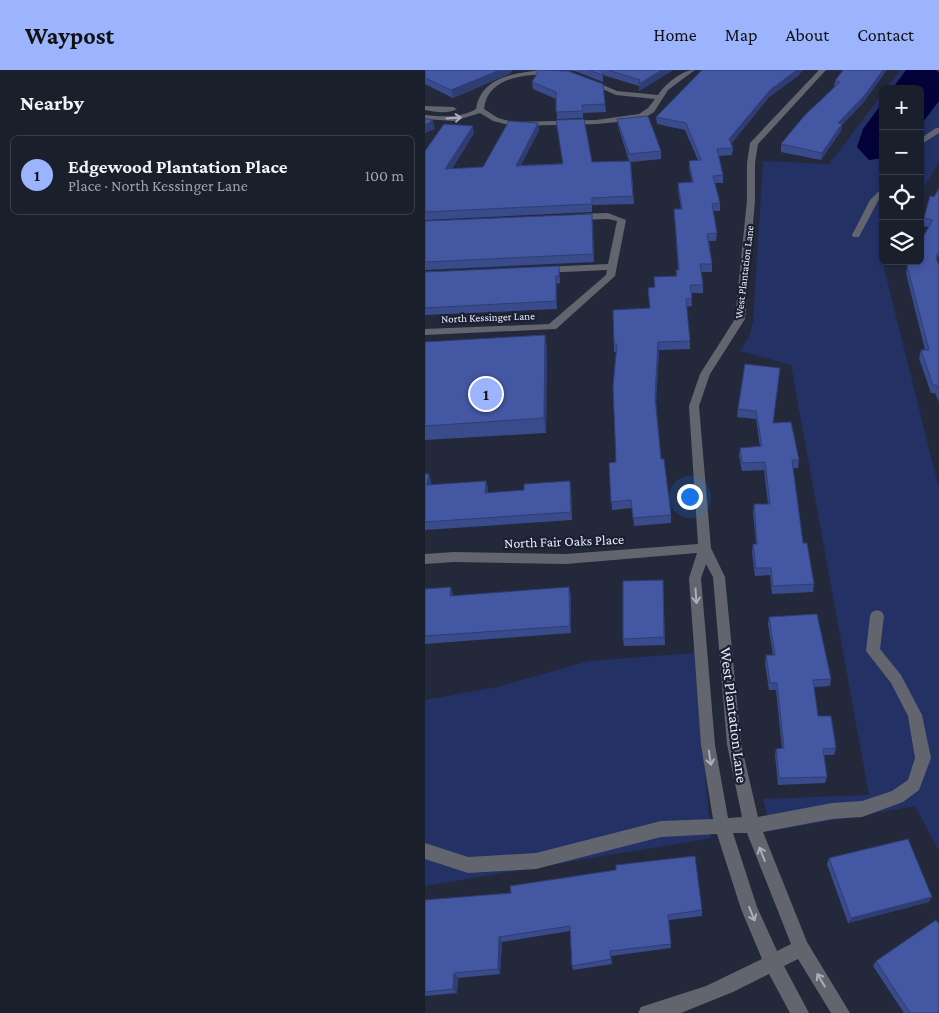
<!DOCTYPE html>
<meta charset="utf-8">
<style>
:root{--surface:#1a1f2c;--page:#232734;--text:#f1f3f6;--muted:#9fa2a9;--line:#383d48;--accent:#9cb4fd}
body{margin:0;font-family:"Crimson Pro",serif;background:var(--page);color:var(--text)}
.controls{position:absolute;right:15px;top:15px;display:grid;overflow:hidden;border-radius:8px;box-shadow:0 2px 8px #0003}
.controls button{width:45px;height:45px;display:grid;place-items:center;padding:0;border:0;border-bottom:1px solid var(--line);background:var(--surface);color:var(--text);font:25px sans-serif}
.you{position:absolute;left:264px;top:426px;width:18px;height:18px;margin:-12px;border:4px solid #fff;border-radius:50%;background:#1a73e8;box-shadow:0 0 0 8px #1a73e833}
.badge{display:grid;place-items:center;width:32px;height:32px;border-radius:50%;background:var(--accent);color:#111;font-size:16px;font-weight:700}
.pin{position:absolute;translate:-50% -50%;border:2px solid #fff;box-shadow:0 1px 5px #0006}
.list{margin:0;padding:0;list-style:none}
h2{display:flex;justify-content:space-between;align-items:center;height:65px;margin:0;padding:0 20px;font-size:21px}
h2 small{font-size:16px;font-weight:400;color:var(--muted)}
.list li{display:grid;grid-template-columns:32px 1fr auto;gap:15px;align-items:center;box-sizing:border-box;height:80px;margin:0 10px 10px;padding:0 10px;border:1px solid var(--line);border-radius:8px}
.list b{display:block;font-size:19px;white-space:nowrap}
.list p{margin:0;font-size:16px;white-space:nowrap;color:var(--muted)}
.list em{font-size:16px;font-style:normal;color:var(--muted)}
.icon{flex:none;width:28px;height:28px;fill:none;stroke:currentColor;stroke-width:2;stroke-linecap:round;stroke-linejoin:round}
.map{position:relative;flex:none;width:514px;height:943px;overflow:hidden}
header{display:flex;align-items:center;gap:30px;box-sizing:border-box;height:70px;padding:0 25px;background:var(--accent);color:#111}
header strong{font-size:24px}
nav{display:flex;gap:28px;margin-inline-start:auto;font-size:18px}
main{display:flex}
aside{flex:1;background:var(--surface)}
.map>svg:first-child{display:block}
.green{fill:#233165}
.water{fill:#040339}
.lines{fill:none;stroke-linecap:round;stroke-linejoin:round}
.minor{fill:#62656e;fill-rule:evenodd}
.wall{fill:#3a4b8c}
.shaded-wall{fill:#2f3d72}
.building{fill:#4357a3;stroke:#2f3d72}
.oneway{stroke:#acafba}
.labels{text-anchor:middle;dominant-baseline:central;stroke-width:4.5;stroke-linejoin:round;paint-order:stroke}
.far-street-label{font-size:11px;fill:#e8ecf9;stroke:#1a2031}
.street-label{font-size:14px;fill:#e8ecf9;stroke:#1a2031}
.near-street-label{font-size:16px;fill:#e8ecf9;stroke:#1a2031}
</style>
<header>
<strong>Waypost</strong>
<nav><a>Home</a><a>Map</a><a>About</a><a>Contact</a></nav>
</header>
<main>
<aside>
<h2>Nearby<small></small></h2>
<ul class="list">
<li><span class="badge">1</span><div><b>Edgewood Plantation Place</b><p>Place · North Kessinger Lane</p></div><em>100 m</em></li>
</ul>
</aside>
<div class="map">
<svg width="514" height="943" viewBox="0 0 514 943">
<rect width="100%" height="100%" fill="#23293b"/>
<path class="green" d="M475,0H514V92L495,124V19H461Z
M458,23V191H462L459,198L514,419V781L490,736L346,761L338,729L444,725L366,295L315,281L324,267L328,252L338,91L404,94Z
M269,583L286,768L0,816V630L72,617L164,591Z"/>
<path class="water" d="M481,0H511L514,3V31L495,56V19H467Z
M458,32V88L444,90L432,77L438,59Z"/>
<g class="lines">
<path class="minor" d="M117,0H127L130,2L127,4C100,5 63,6 59,39L73,48L88,52L171,50L214,44L223,38L230,29L191,25L162,12V10H166L192,21L233,25C240,14 257,0 270,0L243,20L229,42L219,48L203,51L171,54L88,56L68,51L55,43L29,51L0,49V45C18,47 36,48 51,39C56,7 89,3 117,0Z
M394,0H401L333,74L330,93V130L320,249L285,304L274,336L286,478L300,507L316,674L333,747L407,733L437,731L467,721L483,710L490,688L483,646L466,613L441,581L445,546L447,542L452,540L457,542L459,546L455,579L476,605L497,645L506,688L494,720L478,732L437,747L407,749L338,762L382,872L425,943H406L373,889L359,896L384,943H365L344,904L308,922L256,943H213L216,937L281,916L337,889L316,839L292,764L236,767L111,799L43,803L0,789V773L43,787L111,783L236,751L288,749L276,675L264,508L272,483L141,494L29,492L0,494V484L29,482L141,484L273,474L264,336L275,304L310,249L322,130V93L325,73ZM281,494L288,507L302,674L317,747L303,748L290,675L276,508ZM308,763H322L366,874L352,881L332,837Z
M0,36L28,37L32,39C23,44 10,42 0,40Z
M511,58H514V63L495,75V69Z
M455,120H458V127L453,131L435,165L434,167H428L427,165L445,130Z
M183,143L201,150L190,206L131,259L0,265V259L124,254L181,205L182,200L117,203L112,200L117,197L183,194L192,151L183,149L152,150L148,147L152,144Z"/>
</g>
<path class="wall" d="M0,0L86,3L28,28L0,14Z
M137,0H248L214,21V16L178,5V12L150,1Z
M418,0H461L459,4L438,33L417,55L416,61L396,90L356,82V74L409,17L410,11Z
M374,5L344,27L306,74L308,78L307,85L294,86L298,105V113H290L295,133V141H288L292,163L291,171H284L287,194V202H276L278,215V223H266L267,236L261,237L265,271V279L234,280L231,332L236,389L246,445V453L209,456L207,438L187,440L184,393L191,392L192,282H189V274L225,238L223,218L230,217L229,207L251,206V200H253L249,139H256L253,120V113L267,112L264,98V91L273,90L260,60L232,54L231,47Z
M107,12L178,14L181,42L158,43V48L132,49L131,29L108,19Z
M192,49L236,81V89L206,92L209,134L167,135V142L0,150V81L49,63L27,99L58,97L113,53L114,60L96,95L204,91L193,56Z
M514,118V185L512,189L514,196V332L510,323H506L494,288L496,280H500L481,203L482,196L504,157L497,156L499,148Z
M0,151L168,152L169,192L0,200Z
M134,196L135,213L132,214V239L0,245V202Z
M120,265L122,279L121,363L0,370V272Z
M320,294L348,353L374,390L373,398H368L378,473L389,514L388,522L347,524L345,505L330,506L327,482L328,474H331L328,442L329,434H343L339,400L317,401L314,385L315,378L335,377L331,349L312,347L313,339Z
M0,404H4L6,412V415L61,411L63,419V423L146,419L147,450L0,460Z
M238,510L240,575L199,576L198,569Z
M0,519L28,524V526L146,525V563L0,574Z
M344,547L406,609L405,616L389,617L393,646L411,678L409,685H399L402,707L400,713L353,715L350,685L351,679L357,678L351,620H344L340,593L341,585H348L343,554Z
M404,788L504,832L423,853L402,794Z
M0,830L277,840V846L244,850L246,878L186,886L187,894L148,900L147,896L145,861L77,872L75,904L33,908L32,923L0,926Z
M451,891L514,943H479L448,896Z"/>
<path class="shaded-wall" d="M75,0H88L86,3L28,28L26,20Z
M237,0H248L214,21V14Z
M372,0H378L374,5L344,27L303,77L304,69L345,20Z
M458,0H461L459,4L438,33L417,55L416,61L396,90L397,83L413,53Z
M8,51L10,59L0,63V55Z
M113,53L114,60L92,103L91,96Z
M48,56L49,63L22,106L20,99Z
M131,206L132,214V239L131,231Z
M120,265L122,279L121,363L119,348Z
M233,272L234,280L231,335L230,327Z
M4,404L6,412L5,423L2,415Z
M61,411L63,419L62,431L60,423Z
M145,411L146,419L147,450L146,442Z
M26,517L28,524L27,534L25,526Z
M144,517L146,525V563L145,556Z
M507,827L504,832L423,853L426,848Z
M74,867L77,872L75,904L73,899Z
M29,903L33,908L32,923L28,919Z"/>
<path class="building" d="M0,0H75L26,20L0,8Z
M114,0L143,1L178,14L180,34L157,35L158,41L131,42V22L107,12Z
M164,0H177L178,5Z
M183,0H237L214,14L215,10Z
M277,0H372L345,20L304,69L308,78L292,79L298,105L288,106L295,133L287,134L292,163L282,164L287,194H275L278,215H265L267,228L261,229L265,271L233,272L230,327L236,389H239L246,445L208,448L206,430L186,432L184,393L191,392L188,316L192,274H189L188,240L225,238L223,218L230,217L229,207L252,206L251,200H254L249,139H257L253,113L268,112L264,91L276,90L261,53L231,47Z
M418,0H458L439,26L413,53L417,54L397,83L356,74L379,46L415,12L410,11Z
M223,46L236,81L204,84L192,49Z
M0,48L8,51L0,55Z
M159,49L167,92L205,91L208,126L167,128V134L0,142V81L19,54L48,56L20,99L58,97L84,51L113,53L91,96L138,94L131,50Z
M514,118V181L511,187L514,196V319L512,315H508L496,280H504L482,196L485,191H495V172L508,150L499,148L505,126L509,127Z
M167,144L168,184L0,192V151Z
M134,196V206H131V231L0,238V202Z
M120,265L119,348L0,356V272Z
M320,294L355,298L348,353L366,352L374,390H367L378,473H382L389,514L348,516L346,498H331L328,474H332L329,434H345L340,392L317,393L315,378L337,376L331,341L313,339Z
M0,404H4L2,415L61,411L60,423L99,420V414L145,411L146,442L0,452Z
M238,510L239,567L198,569V511Z
M26,517L25,526L144,517L145,556L0,566V519Z
M392,544L406,609L388,610L393,646H406L411,678L398,679L402,707L354,708L351,679L359,678L352,613H345L341,585H350L344,547Z
M483,769L507,827L426,848L404,788Z
M270,786L277,840L243,845L246,874L185,881L186,889L147,896L145,856L74,867L73,899L29,903L28,919L0,922V830L86,823L85,816L191,800V795Z
M511,850L514,854V943H485L451,891Z"/>
<defs><path id="oneway-shaft" d="M-6 0H5M1.5-3L5.5 0L1.5 3" fill="none" stroke-width="1.6" stroke-linecap="round" stroke-linejoin="round" transform="scale(1.25)"/></defs>
<g class="oneway">
<use href="#oneway-shaft" transform="translate(29 48) rotate(-4)"/>
<use href="#oneway-shaft" transform="translate(271 526) rotate(86)"/>
<use href="#oneway-shaft" transform="translate(285 688) rotate(81)"/>
<use href="#oneway-shaft" transform="translate(337 784) rotate(-112)"/>
<use href="#oneway-shaft" transform="translate(327 844) rotate(68)"/>
<use href="#oneway-shaft" transform="translate(396 910) rotate(-121)"/>
</g>
<g class="labels">
<g class="far-street-label">
<text transform="translate(319 202) rotate(-83)">West Plantation Lane</text>
<text transform="translate(63 247) rotate(-2)">North Kessinger Lane</text>
</g>
<g class="street-label">
<text transform="translate(139 471) rotate(-2)">North Fair Oaks Place</text>
</g>
<g class="near-street-label">
<text transform="translate(309 645) rotate(83)">West Plantation Lane</text>
</g>
</g>
</svg>
<div class="controls">
<button>+</button>
<button>−</button>
<button><svg class="icon" aria-label="locate" viewBox="0 0 24 24"><circle cx="12" cy="12" r="6"/><path d="M12 2v4M12 18v4M2 12h4M18 12h4"/></svg></button>
<button><svg class="icon" aria-label="layers" viewBox="0 0 24 24"><path d="M12 4l9 5-9 5-9-5zM3 14l9 5 9-5"/></svg></button>
</div>
<div class="you"></div>
<div class="pin badge" style="left:61px;top:324px">1</div>
</div>
</main>
